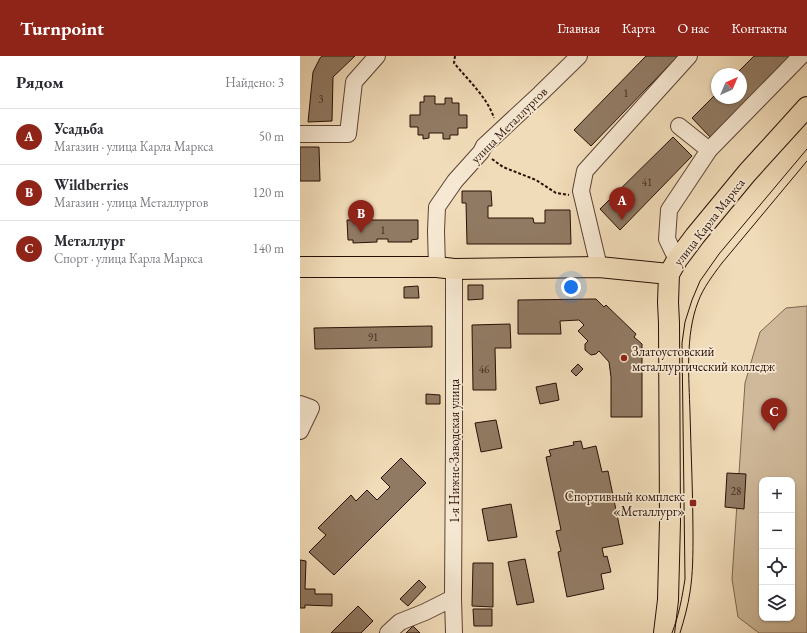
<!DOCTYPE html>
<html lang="ru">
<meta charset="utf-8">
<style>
:root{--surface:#fff;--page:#f2f2f3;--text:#2b2b33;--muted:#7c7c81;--line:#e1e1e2;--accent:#8f2418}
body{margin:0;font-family:"EB Garamond",serif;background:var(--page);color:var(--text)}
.controls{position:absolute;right:12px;bottom:12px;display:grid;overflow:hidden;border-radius:8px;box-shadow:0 1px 3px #0004}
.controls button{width:36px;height:36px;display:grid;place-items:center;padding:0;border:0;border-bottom:1px solid var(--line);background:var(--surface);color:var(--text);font:20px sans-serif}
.compass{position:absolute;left:411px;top:12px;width:36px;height:36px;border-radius:50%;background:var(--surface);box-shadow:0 1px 3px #0004;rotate:44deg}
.you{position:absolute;left:271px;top:231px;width:14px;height:14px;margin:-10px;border:3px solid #fff;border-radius:50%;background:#1a73e8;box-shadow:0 0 0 6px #1a73e833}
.badge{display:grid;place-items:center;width:26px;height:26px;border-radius:50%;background:var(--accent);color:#fff;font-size:13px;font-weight:700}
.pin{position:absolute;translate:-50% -33px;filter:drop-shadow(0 1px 2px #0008)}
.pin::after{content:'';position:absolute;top:21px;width:14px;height:12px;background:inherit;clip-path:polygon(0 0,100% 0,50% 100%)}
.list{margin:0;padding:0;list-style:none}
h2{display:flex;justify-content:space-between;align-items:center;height:52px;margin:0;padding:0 16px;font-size:17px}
h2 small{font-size:13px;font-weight:400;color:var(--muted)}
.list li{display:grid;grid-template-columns:26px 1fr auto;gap:12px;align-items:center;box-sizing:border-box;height:56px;padding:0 16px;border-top:1px solid var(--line)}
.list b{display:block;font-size:15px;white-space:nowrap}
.list p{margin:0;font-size:13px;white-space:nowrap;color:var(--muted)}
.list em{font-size:13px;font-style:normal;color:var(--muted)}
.icon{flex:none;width:22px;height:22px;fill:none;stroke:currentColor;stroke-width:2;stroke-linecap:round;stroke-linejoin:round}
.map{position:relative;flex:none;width:507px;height:577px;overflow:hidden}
header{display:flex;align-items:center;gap:24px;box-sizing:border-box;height:56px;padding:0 20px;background:var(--accent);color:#fff}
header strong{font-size:19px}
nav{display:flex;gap:22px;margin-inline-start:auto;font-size:14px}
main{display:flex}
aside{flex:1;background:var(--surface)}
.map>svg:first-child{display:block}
.green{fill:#cfb99a;stroke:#7c6450;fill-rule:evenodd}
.building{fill:#917a63;stroke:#2a0f05}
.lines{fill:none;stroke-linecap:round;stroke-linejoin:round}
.minor-casing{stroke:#5c4232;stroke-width:18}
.major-casing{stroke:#2a0f05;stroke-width:22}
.path{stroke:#2a0f05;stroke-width:2;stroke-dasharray:3 2;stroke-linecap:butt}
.minor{stroke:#f6e8d2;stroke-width:16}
.major{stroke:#f1dcb9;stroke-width:20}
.tram{stroke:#2a0f05;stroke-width:1}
.poi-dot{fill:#8f2418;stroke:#f6e8d2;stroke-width:1.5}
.labels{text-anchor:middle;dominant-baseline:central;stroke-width:3.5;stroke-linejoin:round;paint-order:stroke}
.number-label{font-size:11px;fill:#442a1c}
.street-label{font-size:13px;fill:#2a0f05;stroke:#f6e8d2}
.poi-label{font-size:13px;fill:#2a0f05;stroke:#f6e8d2;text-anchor:start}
</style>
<header>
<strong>Turnpoint</strong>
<nav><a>Главная</a><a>Карта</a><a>О нас</a><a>Контакты</a></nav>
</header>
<main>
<aside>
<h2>Рядом<small>Найдено: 3</small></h2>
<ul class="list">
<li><span class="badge">A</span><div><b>Усадьба</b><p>Магазин · улица Карла Маркса</p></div><em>50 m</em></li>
<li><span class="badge">B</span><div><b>Wildberries</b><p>Магазин · улица Металлургов</p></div><em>120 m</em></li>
<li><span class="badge">C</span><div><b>Металлург</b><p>Спорт · улица Карла Маркса</p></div><em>140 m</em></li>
</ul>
</aside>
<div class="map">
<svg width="507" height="577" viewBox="0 0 507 577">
<rect width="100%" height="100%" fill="#f1dcb9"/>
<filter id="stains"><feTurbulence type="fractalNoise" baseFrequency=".005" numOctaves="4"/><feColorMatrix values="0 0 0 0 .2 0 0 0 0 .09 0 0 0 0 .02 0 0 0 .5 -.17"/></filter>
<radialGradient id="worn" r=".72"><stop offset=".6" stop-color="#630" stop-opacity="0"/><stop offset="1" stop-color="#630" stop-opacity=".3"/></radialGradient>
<path class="green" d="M507,250V577H459L438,561L432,523L445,327L460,276L486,252ZM462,424H492V562H462Z"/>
<path class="building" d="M22,0H55L33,21L32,65L8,66L13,16L20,2Z
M346,0H378L291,90L274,74Z
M454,0H492L411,82L392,62L417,37V42H441V18H436Z
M124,40H135V48H145V42H152V47H159V59H167V72H158V79H150V83H143V77H129V82L123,83V79H118V71H110V59H120V46H124Z
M373,81L392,100L320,174L300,153Z
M0,91H19L20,125H0Z
M162,135H191L192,150H188V162H233L234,167H245V154H270L271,188H167L166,147H162Z
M47,164H118V183L111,184L112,186H88V183H77V186L53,187V184H48Z
M168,229H183V243L168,244Z
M118,230L119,242H104V231Z
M296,243L304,251L306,249L336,278L334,281L342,288V361H311V321L309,306L299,295L296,298L291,299L285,294V288L288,285L278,275L284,269L279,264L260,265L261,278H218V244Z
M210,268L211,292H195L196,334H173L172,269Z
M132,270V291L15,293L14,272Z
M278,308L283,313L276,320L271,315Z
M256,327L259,344L240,348L236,331Z
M126,338L140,339V348H126Z
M196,364L202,392L181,396L175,367Z
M281,385L283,393L296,390L302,416L308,415L323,488L302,492L304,501L307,500L311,516L301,518L304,533L267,541L258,496L261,495L256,475L261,474L246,401L251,400L249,394L274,389L273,386Z
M101,402L126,427L34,519L9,496L26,479L18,472L51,439L56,445L67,434L77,444L90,431L81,422Z
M427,417L446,418L444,453L425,451Z
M211,448L217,481L188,485L182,453Z
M225,503L234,546L217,549L208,506Z
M0,504L6,505L5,533H15V538H32V550L5,549V552H0Z
M173,507H193V551L172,550Z
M119,524L126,531L108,550L100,543Z
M58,550L73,565L61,577H31Z
M173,553H192V570H174Z
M113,570L120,577H106Z"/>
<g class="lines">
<g class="minor-casing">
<path id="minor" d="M379,70L409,94
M0,78H48L54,26L77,0
M377,204L367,183L369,154L409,94L501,0
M137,211L136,175L137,151L155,125L181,96L184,90L240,38L279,0
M299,211L281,135L285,115L389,0
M154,213V384L153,542L154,577
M0,348L11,352L0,375
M88,577L100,566L125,556L153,542"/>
</g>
<g class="major-casing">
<path id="major" d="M0,211H137L154,213L299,211L369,218
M364,577L368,544L370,466L369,267L368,246L369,218L377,204L395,180L447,117L507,51"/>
</g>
<path class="path" d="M155,0L154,7C168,24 187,41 194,62
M192,103L203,111L236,124L256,137L269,139"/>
<use href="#minor" class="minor"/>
<use href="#major" class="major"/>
<path class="tram" d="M372,577C379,559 382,542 385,523L382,287L385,266L392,244L400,225L419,198L507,93
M380,577C384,564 388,550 390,536C393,517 393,497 393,478C393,438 391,398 390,357C389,322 385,280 398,246C403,232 413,219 422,207L507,105"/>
</g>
<g class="poi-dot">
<circle cx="324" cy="302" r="4"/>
<rect x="389" y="443" width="8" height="8" rx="2"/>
</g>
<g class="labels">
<g class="number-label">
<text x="326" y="37">1</text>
<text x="21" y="43">3</text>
<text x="347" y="126">41</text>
<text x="83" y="174">1</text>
<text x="73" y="281">91</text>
<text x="184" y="313">46</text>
<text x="436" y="435">28</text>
</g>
<g class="street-label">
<text transform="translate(209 69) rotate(-45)">улица Металлургов</text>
<text transform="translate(409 166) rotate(-52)">улица Карла Маркса</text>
<text transform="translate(154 395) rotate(-90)">1-я Нижне-Заводская улица</text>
</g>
<g class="poi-label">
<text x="332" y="295">Златоустовский<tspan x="332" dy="15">металлургический колледж</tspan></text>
<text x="385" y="440" text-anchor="end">Спортивный комплекс<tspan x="385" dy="15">«Металлург»</tspan></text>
</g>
</g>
<rect width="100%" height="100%" filter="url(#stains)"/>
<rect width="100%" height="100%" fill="url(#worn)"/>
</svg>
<div class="controls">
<button>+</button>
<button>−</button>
<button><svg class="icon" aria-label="locate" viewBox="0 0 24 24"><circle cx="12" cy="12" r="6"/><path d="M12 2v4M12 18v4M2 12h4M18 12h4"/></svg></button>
<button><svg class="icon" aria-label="layers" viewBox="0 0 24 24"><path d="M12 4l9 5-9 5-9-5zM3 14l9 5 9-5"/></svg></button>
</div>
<svg class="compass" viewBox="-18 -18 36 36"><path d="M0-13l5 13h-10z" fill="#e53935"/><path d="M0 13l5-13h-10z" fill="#7c7c81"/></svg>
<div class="you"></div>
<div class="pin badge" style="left:322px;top:164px">A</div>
<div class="pin badge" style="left:61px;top:177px">B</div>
<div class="pin badge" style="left:474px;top:375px">C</div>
</div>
</main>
